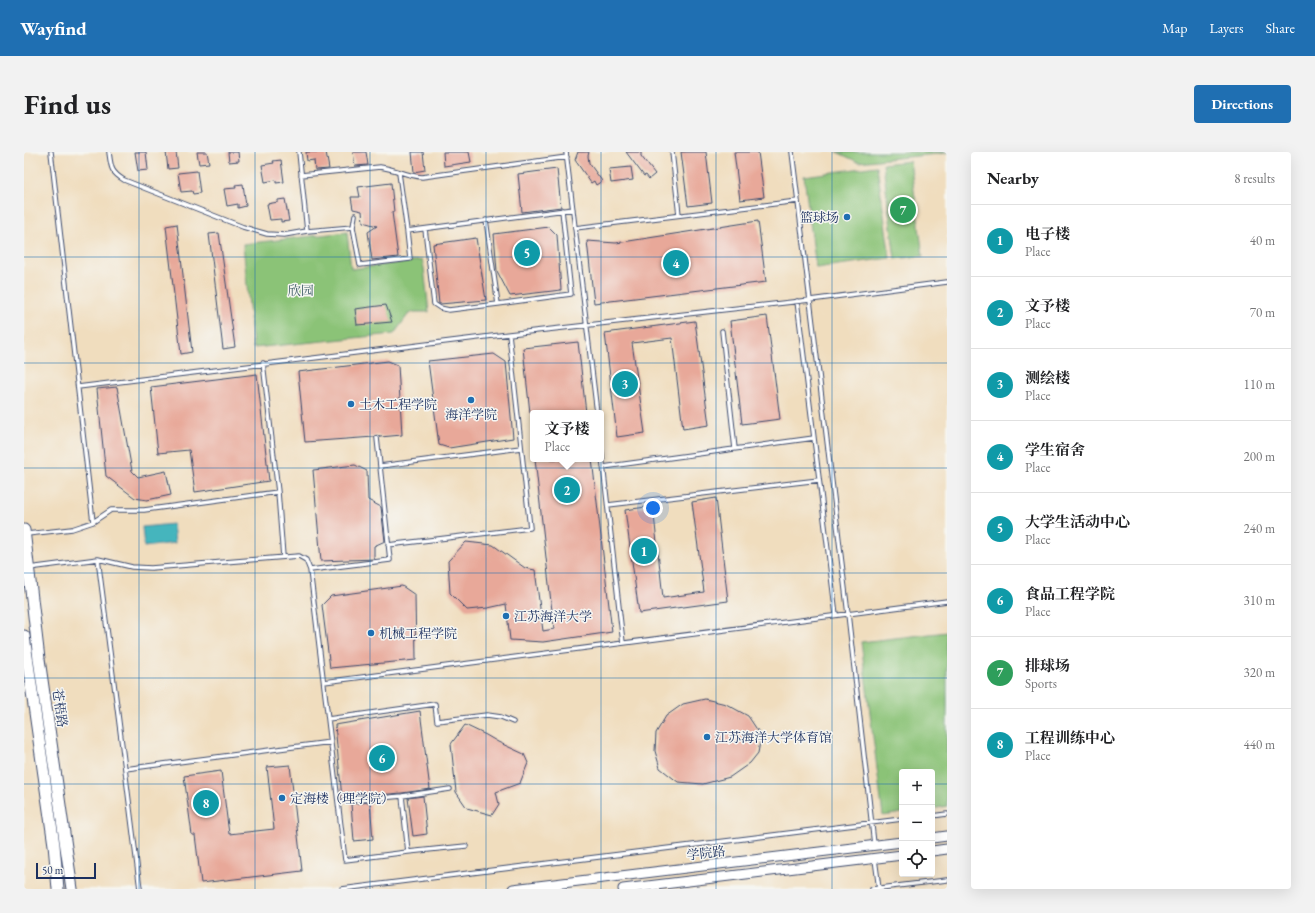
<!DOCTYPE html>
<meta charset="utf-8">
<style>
:root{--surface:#fff;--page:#f2f2f2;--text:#202124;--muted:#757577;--line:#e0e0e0;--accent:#1f6fb2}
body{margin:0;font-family:"EB Garamond","Noto Serif SC",serif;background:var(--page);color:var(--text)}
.controls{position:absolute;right:12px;bottom:12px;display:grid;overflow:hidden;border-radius:4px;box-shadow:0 4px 16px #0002}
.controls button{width:36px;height:36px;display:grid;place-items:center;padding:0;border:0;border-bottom:1px solid var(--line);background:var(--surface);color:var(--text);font:20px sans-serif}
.scale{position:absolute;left:12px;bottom:10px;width:60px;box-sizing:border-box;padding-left:4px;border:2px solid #1b2f5e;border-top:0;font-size:11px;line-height:14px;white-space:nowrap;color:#1b2f5e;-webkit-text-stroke:3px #f6f6f2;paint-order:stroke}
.you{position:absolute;left:629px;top:356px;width:14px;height:14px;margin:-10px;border:3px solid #fff;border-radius:50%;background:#1a73e8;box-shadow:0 0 0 6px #1a73e833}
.badge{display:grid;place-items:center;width:26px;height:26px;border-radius:50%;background:var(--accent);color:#fff;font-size:13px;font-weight:700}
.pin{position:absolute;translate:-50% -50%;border:2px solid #fff;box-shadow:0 1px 4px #0006}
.popup{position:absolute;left:506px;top:258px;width:74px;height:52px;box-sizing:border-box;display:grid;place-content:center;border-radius:4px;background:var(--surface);filter:drop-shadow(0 1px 3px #0005);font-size:13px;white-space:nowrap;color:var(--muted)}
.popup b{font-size:15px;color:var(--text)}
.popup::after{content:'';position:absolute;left:50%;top:100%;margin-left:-8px;border:8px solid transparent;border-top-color:var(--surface)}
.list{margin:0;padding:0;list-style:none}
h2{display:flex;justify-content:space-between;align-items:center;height:52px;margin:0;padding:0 16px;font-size:17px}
h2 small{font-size:13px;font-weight:400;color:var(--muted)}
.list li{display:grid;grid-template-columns:26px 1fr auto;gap:12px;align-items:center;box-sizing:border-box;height:72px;padding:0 16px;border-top:1px solid var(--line)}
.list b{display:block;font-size:15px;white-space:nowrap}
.list p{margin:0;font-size:13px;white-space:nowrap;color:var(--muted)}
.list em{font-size:13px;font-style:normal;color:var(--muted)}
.icon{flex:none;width:22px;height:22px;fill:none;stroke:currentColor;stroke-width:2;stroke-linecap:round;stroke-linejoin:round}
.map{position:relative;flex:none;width:923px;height:737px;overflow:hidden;border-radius:4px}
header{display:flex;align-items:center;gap:24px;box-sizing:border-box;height:56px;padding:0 20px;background:var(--accent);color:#fff}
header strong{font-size:19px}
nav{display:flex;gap:22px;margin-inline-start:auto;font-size:14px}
.intro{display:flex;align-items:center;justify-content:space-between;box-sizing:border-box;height:96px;padding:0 24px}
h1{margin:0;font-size:28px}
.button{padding:10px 18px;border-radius:4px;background:var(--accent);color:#fff;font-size:14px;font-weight:700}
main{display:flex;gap:24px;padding:0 24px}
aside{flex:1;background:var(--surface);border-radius:4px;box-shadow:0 4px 16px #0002}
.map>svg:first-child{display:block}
.green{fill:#8bc377;stroke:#53796a}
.water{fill:#45b5bd;stroke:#30728e}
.building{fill:#e8a899}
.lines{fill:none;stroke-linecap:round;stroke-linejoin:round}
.lane-casing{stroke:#3b496c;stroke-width:5.5}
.secondary-casing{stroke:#3b496c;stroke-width:11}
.primary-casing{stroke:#3b496c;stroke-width:13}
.lane{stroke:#fff;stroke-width:3.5}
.secondary{stroke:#fff;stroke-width:9}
.primary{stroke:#fff;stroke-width:11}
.grid{fill:none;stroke:#1f6fb2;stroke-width:1;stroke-opacity:0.55}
.poi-dot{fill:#1f6fb2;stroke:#f6f6f2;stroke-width:1.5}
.labels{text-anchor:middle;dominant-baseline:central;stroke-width:3;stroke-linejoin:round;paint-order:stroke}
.poi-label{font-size:13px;fill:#1b2f5e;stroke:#f6f6f2;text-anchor:start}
.park-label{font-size:13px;fill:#3d5b66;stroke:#f6f6f2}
.street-label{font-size:13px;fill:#1b2f5e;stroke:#f6f6f2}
</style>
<header>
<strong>Wayfind</strong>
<nav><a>Map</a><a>Layers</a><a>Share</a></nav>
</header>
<div class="intro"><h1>Find us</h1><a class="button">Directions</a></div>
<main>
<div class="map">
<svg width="923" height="737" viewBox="0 0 923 737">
<rect width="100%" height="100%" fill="#f6f6f2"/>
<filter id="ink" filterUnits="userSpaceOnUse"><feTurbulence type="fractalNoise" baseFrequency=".025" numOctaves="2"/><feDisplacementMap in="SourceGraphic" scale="8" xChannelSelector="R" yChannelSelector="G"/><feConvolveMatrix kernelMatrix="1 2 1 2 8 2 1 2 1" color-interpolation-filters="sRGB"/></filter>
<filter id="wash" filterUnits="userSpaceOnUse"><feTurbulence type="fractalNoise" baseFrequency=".012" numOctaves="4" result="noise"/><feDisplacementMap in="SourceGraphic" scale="16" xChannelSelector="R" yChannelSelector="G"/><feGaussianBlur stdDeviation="0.9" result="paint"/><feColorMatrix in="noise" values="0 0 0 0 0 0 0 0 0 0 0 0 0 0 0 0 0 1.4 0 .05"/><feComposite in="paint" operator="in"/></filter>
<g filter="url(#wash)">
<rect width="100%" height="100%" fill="#f0ddbe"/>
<path class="green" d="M813,0H923V1L834,10Z
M886,9L899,104L871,107L859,12Z
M853,14L866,106L792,116L780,24Z
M323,80L327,117L398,108L400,116L405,160H386L370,182L229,196L219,92Z
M923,480V654L908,657V620H878V661L859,664L837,490Z"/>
<path class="water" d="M149,372L151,391L120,395L118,375Z"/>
<g id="blocks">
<path class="building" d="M111,0H122L124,18L114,19Z
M142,0H152L154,16L144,17Z
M173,0H183L185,11L175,12Z
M204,0H214L215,9L205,10Z
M282,0H302L305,17L291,18L290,8L283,9Z
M329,0H342L344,13L331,14Z
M388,0H399L401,18L390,20Z
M419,0H445L447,10L420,14Z
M554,0H565L564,4L565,11L578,29L572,33L570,29L567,31L551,8Z
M602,0H617V4L631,22L625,27L622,23L620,24Z
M657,0H682L688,51L664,54Z
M710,0H734L740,45L716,48Z
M257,8L260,30L252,31V28L241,30L238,13L250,11L249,9Z
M607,15L609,28L587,31L585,17Z
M533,17L537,55L498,60L494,22Z
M173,19L176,41L169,42L168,39L157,40L154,21Z
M367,31L370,60H368L374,105L348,108L344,80L353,74L339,70L338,59L329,57L327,45H336L334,35Z
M219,32L222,54L214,56V52L203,54L200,37L212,36L211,33Z
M261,47L265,69L257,70V67L246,68L243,52L254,50V48Z
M734,69L742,130L570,151L563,89L592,91Z
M153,72L168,200L157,202L142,74Z
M525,75L533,83L537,138L486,144L473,119L470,82Z
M195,81L211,195L199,197L185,82Z
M452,86L462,148L416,152H415L409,92Z
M362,153L368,170L333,173L331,157Z
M743,164L756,267L718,272L706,169Z
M671,169L685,273L659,277L648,186L608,191L621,281L593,285L581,181Z
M554,190L562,261H506L499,196Z
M470,202L482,210L489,286L425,296L415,293L404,209Z
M364,209L374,213L378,283L356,285L353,283L350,285L281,290L274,220Z
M233,222L245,329L171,340L165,298L134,301L127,235Z
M93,235L108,319L114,325L142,319L147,343L123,348L111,346L82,324L73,237Z
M511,307H568L588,480L519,490L486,488L482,452L464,456L443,458L426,441L424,409L442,390L469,393L501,416L511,418L519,479L530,477Z
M331,313L343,319L344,348L357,355L361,389L350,394V407L297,409L289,318Z
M692,346L704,449L615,461L601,358L629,354L639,446L680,440L668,350Z
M378,434L391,443L392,508L306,516L298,453L307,444Z
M681,547L702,552L724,564L734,579L736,590L734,601L726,611L706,625L679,632L654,630L636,616L631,599L632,581L642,564L659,552Z
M396,559L406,637L378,641L318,646L311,573Z
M441,573L462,583L474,590L500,602L504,611L496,631L472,640L475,652L468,663L443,656L432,640L427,592Z
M266,613L278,719L177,731L171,683H168L160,624L197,619L205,682L250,677L243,615Z
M399,644L403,682L389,684L384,646Z
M346,650L349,687L330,689L327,652Z"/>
</g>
</g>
<g filter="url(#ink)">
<use href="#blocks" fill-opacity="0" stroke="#3b496c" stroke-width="1"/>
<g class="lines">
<g class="lane-casing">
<path id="lane" d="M27,0L69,370
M85,0C87,16 87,20 100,28L219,75L243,82L260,83L283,79
M275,0L283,79L329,75
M542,0L573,261
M648,0L655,63
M768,0L824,462L850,692
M375,21L383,79L549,57
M277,23L356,15C372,17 382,24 398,25L543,5
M331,63L329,75L336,113L386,107L383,79
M462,68L474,152L547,142L538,58
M551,76L774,49
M401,77L410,152L416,156L425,158L474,152
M773,149L812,463
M698,179L711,297
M54,235L485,182L786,148L923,130
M577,295L599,491
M356,314L497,296
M579,315L790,286
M254,340L259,405
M584,353L795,328
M3,382L48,377L69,370L87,358H120L254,340L239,211
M364,393L506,376L485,182
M74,407L101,617L307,590
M5,416L74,407L108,415L127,416L275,404L282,408L286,418L321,708L384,700
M286,418L366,408L353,286
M300,530L923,449
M304,567L411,552L413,569L463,563L477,565L489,570
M101,617L116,737
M378,644L384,700L442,694
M314,650L378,644L426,637
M908,664L923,662
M851,707L855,737
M318,737L878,667
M848,737L923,728"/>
</g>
<g class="secondary-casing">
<path id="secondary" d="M908,686L923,684
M908,699L923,697
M489,737L878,690
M599,737L878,703"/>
</g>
<g class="primary-casing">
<path id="primary" d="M0,378L15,507L48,737
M0,484L30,693L34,737"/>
</g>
<use href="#lane" class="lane"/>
<use href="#secondary" class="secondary"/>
<use href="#primary" class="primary"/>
</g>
</g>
<path class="grid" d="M115,0V737M231,0V737M346,0V737M462,0V737M577,0V737M692,0V737M808,0V737M0,105H923M0,211H923M0,316H923M0,421H923M0,526H923M0,632H878M908,632H923"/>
<g class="poi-dot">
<circle cx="823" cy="65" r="4"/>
<circle cx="447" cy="248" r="4"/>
<circle cx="327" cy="252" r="4"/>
<circle cx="482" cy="464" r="4"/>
<circle cx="347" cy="481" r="4"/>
<circle cx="683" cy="585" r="4"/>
<circle cx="258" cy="646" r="4"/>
</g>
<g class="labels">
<g class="poi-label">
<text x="815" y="65" text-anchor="end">篮球场</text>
<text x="335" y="252">土木工程学院</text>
<text x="447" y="262" text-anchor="middle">海洋学院</text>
<text x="490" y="464">江苏海洋大学</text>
<text x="355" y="481">机械工程学院</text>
<text x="691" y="585">江苏海洋大学体育馆</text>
<text x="266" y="646">定海楼（理学院）</text>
</g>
<g class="park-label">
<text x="277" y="138">欣园</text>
</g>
<g class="street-label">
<text transform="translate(36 556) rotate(82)">苍梧路</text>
<text transform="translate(682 701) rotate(-7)">学院路</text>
</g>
</g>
</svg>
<div class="controls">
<button>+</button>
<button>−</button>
<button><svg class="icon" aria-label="locate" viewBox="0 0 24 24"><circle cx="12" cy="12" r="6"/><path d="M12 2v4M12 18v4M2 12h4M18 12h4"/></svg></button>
</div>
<div class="scale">50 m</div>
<div class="you"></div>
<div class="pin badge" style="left:620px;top:399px;background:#0f9aa8">1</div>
<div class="pin badge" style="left:543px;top:338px;background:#0f9aa8">2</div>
<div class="popup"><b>文予楼</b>Place</div>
<div class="pin badge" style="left:601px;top:232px;background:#0f9aa8">3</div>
<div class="pin badge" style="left:652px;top:111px;background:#0f9aa8">4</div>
<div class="pin badge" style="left:503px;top:101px;background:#0f9aa8">5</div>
<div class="pin badge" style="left:358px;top:606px;background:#0f9aa8">6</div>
<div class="pin badge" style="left:879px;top:58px;background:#2e9e5b">7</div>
<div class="pin badge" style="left:182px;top:651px;background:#0f9aa8">8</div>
</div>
<aside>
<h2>Nearby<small>8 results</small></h2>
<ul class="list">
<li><span class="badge" style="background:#0f9aa8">1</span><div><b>电子楼</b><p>Place</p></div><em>40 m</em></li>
<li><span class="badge" style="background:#0f9aa8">2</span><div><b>文予楼</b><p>Place</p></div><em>70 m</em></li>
<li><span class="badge" style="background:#0f9aa8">3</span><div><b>测绘楼</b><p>Place</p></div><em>110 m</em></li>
<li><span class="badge" style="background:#0f9aa8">4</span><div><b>学生宿舍</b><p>Place</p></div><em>200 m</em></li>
<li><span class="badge" style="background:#0f9aa8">5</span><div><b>大学生活动中心</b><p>Place</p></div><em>240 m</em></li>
<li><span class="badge" style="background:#0f9aa8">6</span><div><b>食品工程学院</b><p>Place</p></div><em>310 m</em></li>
<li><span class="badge" style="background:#2e9e5b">7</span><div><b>排球场</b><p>Sports</p></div><em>320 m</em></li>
<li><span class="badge" style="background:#0f9aa8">8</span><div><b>工程训练中心</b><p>Place</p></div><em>440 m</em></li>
</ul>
</aside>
</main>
